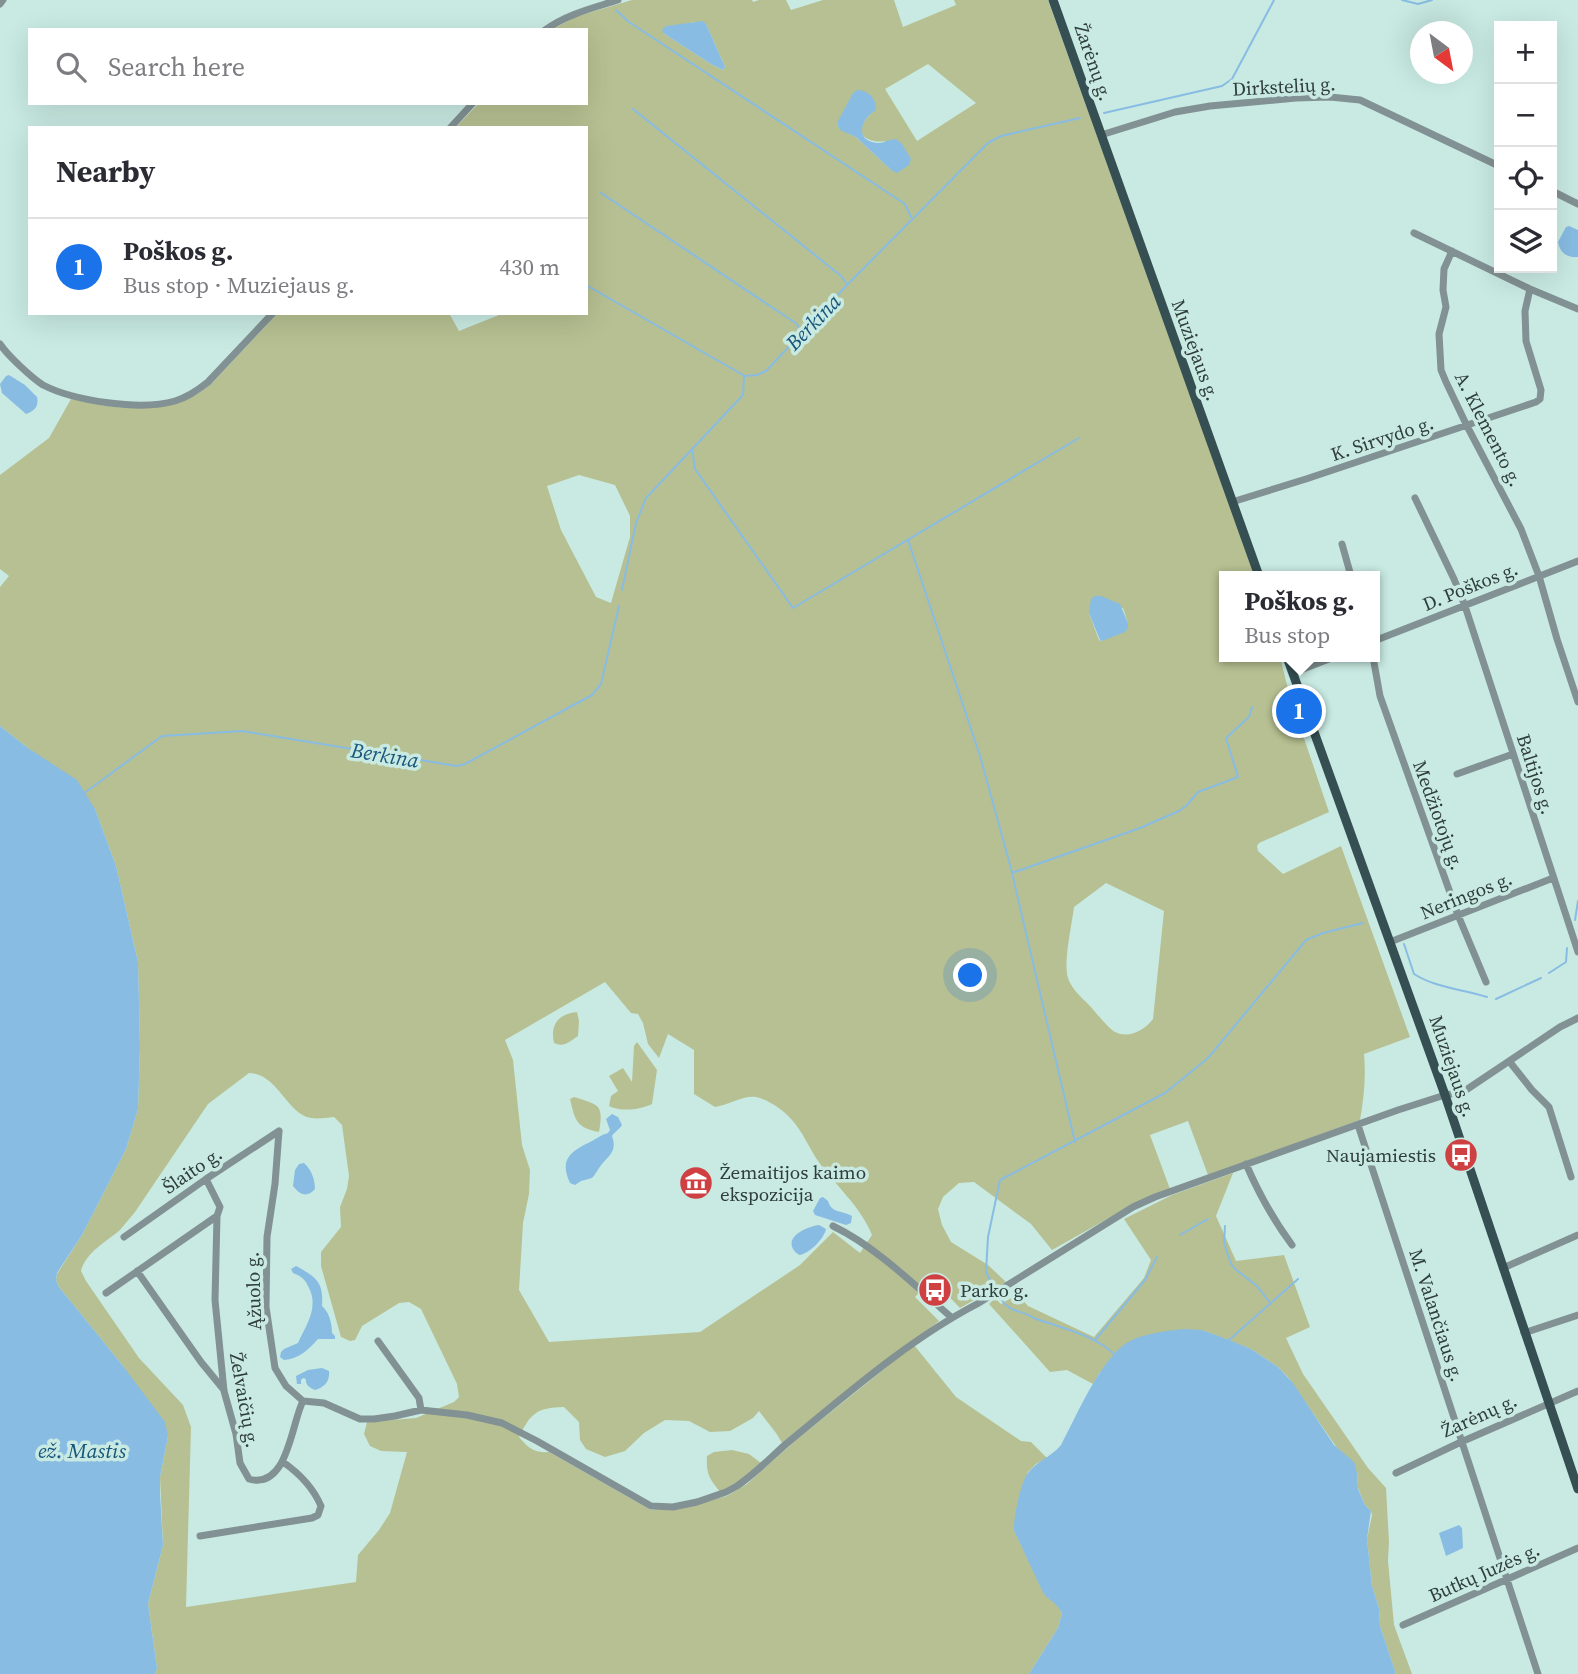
<!DOCTYPE html>
<meta charset="utf-8">
<style>
:root{--surface:#fff;--page:#f7f7f7;--text:#2b2b33;--muted:#7c7c81;--line:#e1e1e2;--accent:#1a73e8}
body{margin:0;font-family:"Source Serif 4",serif;background:var(--page);color:var(--text)}
.controls{position:absolute;right:21px;top:21px;display:grid;overflow:hidden;border-radius:0px;box-shadow:0 7px 28px #0002}
.controls button{width:63px;height:63px;display:grid;place-items:center;padding:0;border:0;border-bottom:2px solid var(--line);background:var(--surface);color:var(--text);font:35px sans-serif}
.compass{position:absolute;left:1410px;top:21px;width:63px;height:63px;border-radius:50%;background:var(--surface);box-shadow:0 7px 28px #0002;rotate:148deg}
.you{position:absolute;left:971px;top:976px;width:24px;height:24px;margin:-18px;border:5px solid #fff;border-radius:50%;background:#1a73e8;box-shadow:0 0 0 10px #1a73e833}
.badge{display:grid;place-items:center;width:46px;height:46px;border-radius:50%;background:var(--accent);color:#fff;font-size:23px;font-weight:700}
.pin{position:absolute;translate:-50% -50%;border:4px solid #fff;box-shadow:0 2px 7px #0006}
.popup{position:absolute;left:1219px;top:571px;width:161px;height:91px;box-sizing:border-box;display:grid;place-content:center;border-radius:0px;background:var(--surface);filter:drop-shadow(0 2px 5px #0005);font-size:23px;white-space:nowrap;color:var(--muted)}
.popup b{font-size:26px;color:var(--text)}
.popup::after{content:'';position:absolute;left:50%;top:100%;margin-left:-14px;border:14px solid transparent;border-top-color:var(--surface)}
.list{margin:0;padding:0;list-style:none}
h2{display:flex;justify-content:space-between;align-items:center;height:91px;margin:0;padding:0 28px;font-size:30px}
h2 small{font-size:23px;font-weight:400;color:var(--muted)}
.list li{display:grid;grid-template-columns:46px 1fr auto;gap:21px;align-items:center;box-sizing:border-box;height:98px;padding:0 28px;border-top:2px solid var(--line)}
.list b{display:block;font-size:26px;white-space:nowrap}
.list p{margin:0;font-size:23px;white-space:nowrap;color:var(--muted)}
.list em{font-size:23px;font-style:normal;color:var(--muted)}
.icon{flex:none;width:38px;height:38px;fill:none;stroke:currentColor;stroke-width:2;stroke-linecap:round;stroke-linejoin:round}
.map{position:relative;flex:none;width:1578px;height:1674px;overflow:hidden}
.search{position:absolute;background:var(--surface);box-shadow:0 7px 28px #0002;left:28px;top:28px;width:560px;height:77px;display:flex;align-items:center;gap:18px;box-sizing:border-box;padding:0 24px;border-radius:0px;color:var(--muted);font-size:26px}
.panel{position:absolute;background:var(--surface);box-shadow:0 7px 28px #0002;left:28px;top:126px;width:560px;height:189px;border-radius:0px}
.map>svg:first-child{display:block}
.green{fill:#b7c092;fill-rule:evenodd}
.water{fill:#88bce3}
.lines{fill:none;stroke-linecap:round;stroke-linejoin:round}
.stream{stroke:#88bce3;stroke-width:2}
.minor{stroke:#829193;stroke-width:7}
.major{stroke:#354f53;stroke-width:9}
.labels{text-anchor:middle;dominant-baseline:central;stroke-width:7;stroke-linejoin:round;paint-order:stroke}
.street-label{font-size:19px;fill:#303e3b;stroke:#c8eae2}
.poi-label{font-size:19px;fill:#303e3b;stroke:#c8eae2;text-anchor:start}
.water-label{font-size:21px;font-style:italic;fill:#18557a;stroke:#c8eae2}
</style>
<div class="map">
<svg width="1578" height="1674" viewBox="0 0 1578 1674">
<rect width="100%" height="100%" fill="#c8eae2"/>
<path class="green" d="M632,0H752L753,2L759,0H786L791,10L823,0H894L903,27L956,5L954,0H1048L1255,576H1224V657H1284L1285,659L1281,661L1290,697L1329,812L1259,843L1257,846L1258,851L1283,874L1341,846L1410,1037L1364,1054C1366,1077 1364,1097 1360,1120L1208,1175L1188,1121L1150,1135L1170,1189L1132,1205L1052,1250L1031,1224L974,1182L959,1183L943,1197L938,1209L942,1225L951,1242L988,1265L1006,1282L960,1308L932,1279L915,1297L939,1321L782,1443L776,1433L759,1411L753,1418L730,1431L710,1432L689,1421L665,1420L644,1433L625,1451L605,1457L586,1449L580,1440L579,1422L564,1407C536,1408 531,1413 519,1437C528,1448 534,1453 549,1452L651,1510L676,1509L727,1496L747,1484L795,1441L914,1345L956,1397L1021,1441L1031,1442L1047,1458L1036,1464L1028,1472L1019,1498L1014,1530L1044,1593L1056,1603L1062,1613L1058,1628L1029,1674H155L157,1668L148,1604L163,1545L160,1477L168,1436L123,1366L59,1287L56,1280L57,1274L82,1235L126,1149L138,1109L140,1046L138,962L116,866L95,809L28,748L0,726V587L9,576L0,569V475L49,438L71,399L100,405L125,408L188,399L201,392L214,381L278,313H449L459,331L504,313H586V128H455L479,103H586V30H551L575,17ZM695,22L706,24L725,67L723,70L711,64L663,33L679,25ZM928,64L976,103L917,141L885,89ZM871,113C868,117 862,122 861,128C860,140 877,143 885,141L891,170L856,137L840,129L838,126ZM579,475L615,485L630,516V537L611,603L596,597L561,530L547,486ZM1123,608L1128,623V628L1102,641L1099,640L1089,613ZM1106,883L1164,911L1153,1019C1145,1030 1129,1039 1115,1032C1108,1028 1094,1010 1088,1004C1081,997 1071,988 1068,978C1063,964 1072,924 1074,907ZM605,982L631,1013L638,1014L643,1023L648,1044L659,1058L668,1034L694,1050V1094L715,1107C728,1105 744,1095 756,1097C769,1100 783,1110 792,1120C803,1132 809,1148 818,1161C836,1186 861,1207 872,1235L860,1253L833,1232L800,1265L700,1332L549,1342L519,1290L523,1223L529,1194L530,1170L522,1145L513,1060L505,1040ZM249,1073C277,1073 287,1114 311,1118C318,1119 326,1118 334,1117L342,1125L349,1176L347,1189L340,1207L341,1227L321,1252V1266L341,1337L350,1341L355,1340L362,1326L399,1303L409,1302L421,1309L457,1384L459,1397L454,1402L416,1418L367,1422L364,1434L370,1446L381,1451L407,1452L390,1513L379,1530L358,1555L356,1582L186,1607L191,1427L183,1405L139,1358L86,1281L81,1271C86,1252 106,1242 120,1230C125,1224 130,1218 135,1212L208,1104Z
M577,1012L579,1021L578,1036C570,1041 564,1048 554,1043C550,1025 558,1014 577,1012Z
M637,1042L657,1070L652,1104C640,1110 621,1112 609,1106L611,1096L618,1091L609,1076L623,1068L632,1082L634,1046Z
M574,1097C599,1105 604,1104 599,1132C577,1128 575,1121 570,1099Z
M1233,1173L1216,1216L1236,1261L1284,1255L1310,1327L1286,1338L1303,1374L1368,1468L1386,1488L1389,1542L1388,1561L1394,1625L1412,1674H1396L1380,1626L1379,1608L1372,1586L1367,1539L1372,1515L1371,1511L1365,1505L1358,1488L1357,1473L1335,1445L1288,1377L1278,1367L1251,1349L1202,1330L1100,1372L1093,1384L1067,1370L1050,1372L989,1304L995,1298L1001,1304L1011,1298L1019,1296L1028,1306L1094,1337L1144,1278L1151,1260L1124,1219L1172,1195Z
M732,1450L749,1454L761,1463L744,1478L720,1492C709,1478 706,1474 707,1456L714,1452Z"/>
<path class="water" d="M703,21L706,24L725,67L723,70L711,64L663,33L662,30L666,26Z
M857,90C868,90 877,99 876,110C860,119 854,141 878,143C884,143 890,139 896,139L902,144L911,159L909,165L897,173L891,170L856,137L840,130L838,126V121L853,93Z
M1569,226L1578,230V257C1567,258 1560,253 1558,242L1566,227Z
M9,375L25,385L37,397C39,406 35,411 26,414L2,393L0,384L6,376Z
M1095,596H1101L1120,604L1128,623V628L1125,632L1102,641L1100,640L1089,613L1091,599Z
M0,726L28,748L77,780L95,809L116,866L138,962L140,1046L138,1109L126,1149L82,1235L57,1273L56,1280L59,1287L123,1366L165,1422L168,1436L160,1477V1493L163,1545L148,1604L157,1668L155,1674H0Z
M612,1114L618,1117L622,1125C619,1130 615,1131 612,1136C618,1153 607,1156 599,1168C597,1171 595,1175 592,1178L581,1181L575,1185L570,1183C560,1161 568,1153 588,1143C595,1140 600,1135 608,1133L610,1130L606,1119Z
M304,1163C311,1169 315,1179 315,1189C307,1198 300,1195 293,1186L295,1170L299,1164Z
M823,1197L828,1201C832,1214 842,1210 852,1216L851,1223L846,1225L815,1215L813,1211L820,1198Z
M819,1225L826,1229C824,1239 809,1254 799,1255C779,1240 804,1227 819,1225Z
M296,1266C316,1277 324,1282 322,1306C329,1312 332,1323 332,1333L335,1336V1339H318C308,1350 299,1359 284,1360L280,1357L281,1352L284,1349L298,1343C306,1325 319,1308 309,1288C305,1279 301,1276 293,1273L291,1269Z
M1184,1329L1202,1330L1229,1340L1251,1349L1278,1367L1293,1383L1334,1445L1354,1462L1357,1473L1358,1489L1365,1505L1371,1511L1367,1539L1372,1586L1379,1608L1380,1626L1396,1674H1029L1058,1628L1062,1613C1055,1601 1052,1603 1044,1594C1042,1591 1015,1533 1014,1530C1013,1519 1021,1481 1028,1473C1037,1461 1051,1457 1061,1445C1076,1417 1102,1355 1130,1341C1146,1333 1167,1331 1184,1329Z
M322,1368L329,1371C330,1381 325,1387 315,1390C310,1388 305,1385 306,1379L303,1378L301,1380V1384H297L296,1376L308,1370Z
M1459,1525L1462,1528L1463,1548L1446,1556L1439,1533Z"/>
<g class="lines">
<path class="stream" d="M1402,0L1418,4L1432,0
M616,10L629,22L905,204L911,217
M633,109L841,276L846,283
M1104,113L1222,86L1232,79L1274,0
M601,193L797,324L800,332
M586,285L743,375
M692,449L695,469L793,608L1079,438
M908,540L980,756L1012,872
M622,590L636,523L646,498L743,395L744,376L757,375L766,371L847,285L988,143L1001,136L1080,118
M83,794L162,736L242,731L457,766L465,764L592,695L601,684L619,606
M1575,920L1578,901
M1404,944L1414,974C1436,988 1462,989 1487,997
M1549,973L1566,962L1567,948
M1496,999L1541,978
M1075,1142L1012,873L1140,828L1179,811L1187,805L1198,792L1238,777L1226,738L1249,717L1252,707
M1225,1226L1224,1243L1231,1264L1235,1269L1257,1286L1271,1304
M1180,1235L1208,1219
M993,1286L986,1272L988,1237L1000,1180L1165,1093L1208,1058L1306,940L1323,933L1363,923
M1001,1299C1011,1314 1020,1309 1034,1318C1060,1328 1093,1334 1114,1354
M1095,1340L1145,1280L1157,1257
M1229,1340L1298,1279"/>
<path class="minor" d="M0,4L3,0
M545,30C567,14 593,8 618,0
M450,128L473,103
M1101,135L1175,112L1210,106L1296,98L1330,97L1360,100L1499,166
M1552,191L1578,204
M1414,233L1530,289L1578,309
M1452,251L1444,269L1443,290L1446,307L1439,334L1441,370L1446,382L1467,426L1521,529L1539,576L1557,639L1578,702
M0,344C7,355 32,378 43,385C74,401 141,411 175,401C188,397 197,391 208,382L273,313
M1415,498L1454,579L1465,606L1578,952
M1232,502L1306,479L1536,402L1540,399L1541,390L1526,341L1525,311L1530,289
M1342,544L1351,576
M1374,641L1578,561
M1373,657L1380,696L1458,915L1486,982
M1293,673L1334,657
M1457,774L1513,754
M1390,942L1553,878
M1509,1061L1532,1090L1549,1107L1571,1177
M1358,1125L1538,1674
M279,1131L275,1184L267,1237L266,1307L275,1368L286,1386L303,1401L324,1403L360,1419H374L395,1416L421,1410L467,1415L502,1423L537,1441L651,1506L673,1507L697,1502L726,1492L737,1486C755,1474 770,1458 786,1444C846,1395 908,1340 977,1304L1133,1207L1155,1197L1398,1110L1445,1095L1463,1092L1560,1027L1578,1018
M1246,1164C1259,1194 1272,1218 1292,1245
M206,1179L220,1207L217,1216L215,1300L224,1391L236,1434L240,1463L249,1479C288,1490 291,1424 303,1401
M833,1226C878,1248 914,1285 951,1317
M124,1237L206,1179L279,1131
M1503,1268L1578,1235
M137,1271L201,1362L224,1390
M106,1293L217,1216
M1524,1333L1578,1315
M378,1341L419,1398L421,1410
M1396,1473L1461,1442L1578,1391
M200,1536L312,1518L318,1515L321,1506C313,1487 300,1474 283,1462
M1403,1625L1578,1548"/>
<path class="major" d="M1053,0L1259,576
M1287,657L1445,1095L1578,1489"/>
</g>
<defs>
<g id="bus-disc" transform="scale(1.75)"><circle r="9.5" fill="#cf4042" stroke="#c8eae2"/><path d="M-5-6H5V4H4V6H2V4H-2V6H-4V4H-5ZM-3.5-4V0h7V-4ZM-3.5 1.2v1.5H-2V1.2ZM2 1.2v1.5H3.5V1.2Z" fill="#fff"/></g>
<g id="museum-disc" transform="scale(1.75)"><circle r="9.5" fill="#cf4042" stroke="#c8eae2"/><path d="M0-6L6-3V-2H-6V-3ZM-5-1h2V3h-2ZM-1-1h2V3h-2ZM3-1h2V3H3ZM-6 4H6V6H-6Z" fill="#fff"/></g>
</defs>
<g fill-rule="evenodd">
<use href="#bus-disc" x="1461" y="1155"/>
<use href="#museum-disc" x="696" y="1183"/>
<use href="#bus-disc" x="935" y="1290"/>
</g>
<g class="labels">
<g class="street-label">
<text transform="translate(1094 62) rotate(71)">Žarėnų g.</text>
<text transform="translate(1284 86) rotate(-3)">Dirkstelių g.</text>
<text transform="translate(1196 350) rotate(70)">Muziejaus g.</text>
<text transform="translate(1489 429) rotate(63)">A. Klemento g.</text>
<text transform="translate(1382 438) rotate(-18)">K. Sirvydo g.</text>
<text transform="translate(1470 586) rotate(-22)">D. Poškos g.</text>
<text transform="translate(1536 774) rotate(72)">Baltijos g.</text>
<text transform="translate(1439 815) rotate(70)">Medžiotojų g.</text>
<text transform="translate(1466 895) rotate(-22)">Neringos g.</text>
<text transform="translate(1453 1066) rotate(71)">Muziejaus g.</text>
<text transform="translate(192 1170) rotate(-34)">Šlaito g.</text>
<text transform="translate(253 1291) rotate(-92)">Ąžuolo g.</text>
<text transform="translate(1437 1315) rotate(72)">M. Valančiaus g.</text>
<text transform="translate(245 1400) rotate(80)">Želvaičių g.</text>
<text transform="translate(1479 1415) rotate(-24)">Žarėnų g.</text>
<text transform="translate(1484 1572) rotate(-24)">Butkų Juzės g.</text>
</g>
<g class="poi-label">
<text x="1436" y="1155" text-anchor="end">Naujamiestis</text>
<text x="720" y="1172">Žemaitijos kaimo<tspan x="720" dy="22">ekspozicija</tspan></text>
<text x="960" y="1290">Parko g.</text>
</g>
<g class="water-label">
<text transform="translate(813 322) rotate(-46)">Berkina</text>
<text transform="translate(385 755) rotate(9)">Berkina</text>
<text x="82" y="1450">ež. Mastis</text>
</g>
</g>
</svg>
<div class="controls">
<button>+</button>
<button>−</button>
<button><svg class="icon" aria-label="locate" viewBox="0 0 24 24"><circle cx="12" cy="12" r="6"/><path d="M12 2v4M12 18v4M2 12h4M18 12h4"/></svg></button>
<button><svg class="icon" aria-label="layers" viewBox="0 0 24 24"><path d="M12 4l9 5-9 5-9-5zM3 14l9 5 9-5"/></svg></button>
</div>
<svg class="compass" viewBox="-18 -18 36 36"><path d="M0-13l5 13h-10z" fill="#e53935"/><path d="M0 13l5-13h-10z" fill="#7c7c81"/></svg>
<div class="you"></div>
<div class="pin badge" style="left:1299px;top:711px">1</div>
<div class="popup"><b>Poškos g.</b>Bus stop</div>
<div class="search"><svg class="icon" aria-label="search" viewBox="0 0 24 24"><circle cx="10" cy="10" r="6"/><path d="M15 15l6 6"/></svg>Search here</div>
<section class="panel">
<h2>Nearby<small></small></h2>
<ul class="list">
<li><span class="badge">1</span><div><b>Poškos g.</b><p>Bus stop · Muziejaus g.</p></div><em>430 m</em></li>
</ul>
</section>
</div>
